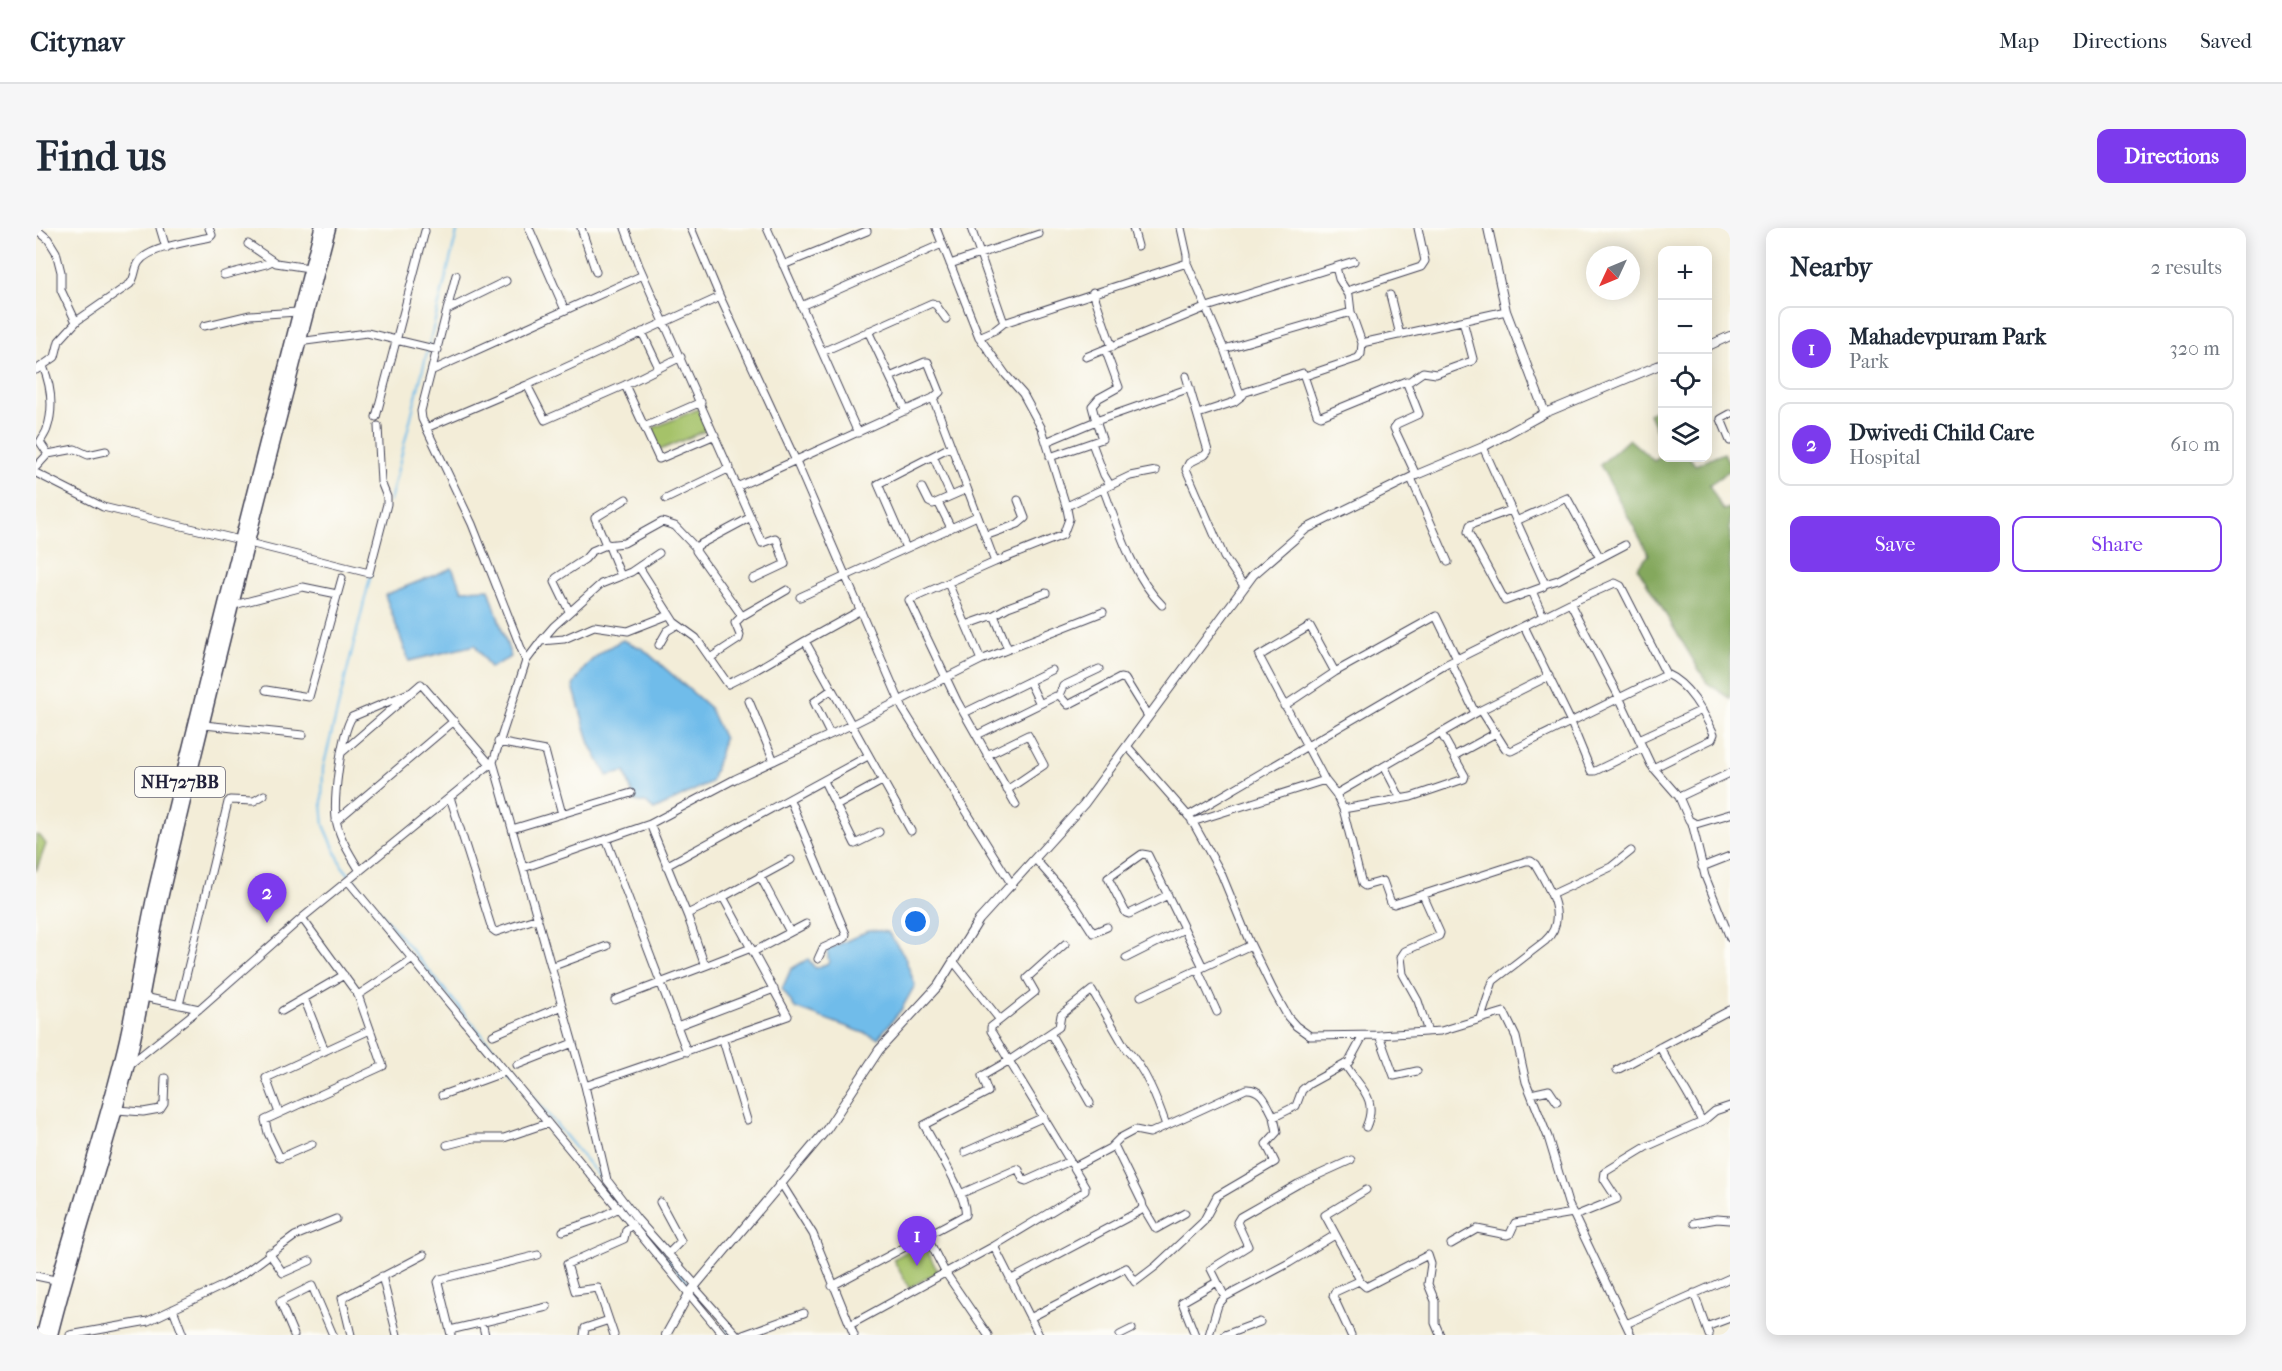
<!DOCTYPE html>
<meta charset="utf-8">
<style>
:root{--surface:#fff;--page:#f6f6f7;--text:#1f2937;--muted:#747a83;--line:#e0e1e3;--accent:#7c3aed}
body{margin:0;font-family:"IM FELL French Canon",serif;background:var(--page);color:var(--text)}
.controls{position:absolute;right:18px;top:18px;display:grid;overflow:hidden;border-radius:12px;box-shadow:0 3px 15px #0003}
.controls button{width:54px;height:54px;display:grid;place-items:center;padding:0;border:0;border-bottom:2px solid var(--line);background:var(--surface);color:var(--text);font:30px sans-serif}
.compass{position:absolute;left:1550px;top:18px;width:54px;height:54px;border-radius:50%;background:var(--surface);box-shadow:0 3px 15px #0003;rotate:226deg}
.you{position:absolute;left:880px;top:694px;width:21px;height:21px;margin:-15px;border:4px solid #fff;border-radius:50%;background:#1a73e8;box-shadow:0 0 0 9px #1a73e833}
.badge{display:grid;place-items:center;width:39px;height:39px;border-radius:50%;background:var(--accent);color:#fff;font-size:20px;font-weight:700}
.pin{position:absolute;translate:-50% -50px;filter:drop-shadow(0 2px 3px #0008)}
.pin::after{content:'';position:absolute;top:32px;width:21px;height:18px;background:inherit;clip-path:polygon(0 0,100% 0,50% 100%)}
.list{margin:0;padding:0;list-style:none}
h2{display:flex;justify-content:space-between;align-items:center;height:78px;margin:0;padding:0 24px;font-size:26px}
h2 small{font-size:20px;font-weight:400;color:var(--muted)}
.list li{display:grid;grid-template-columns:39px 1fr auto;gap:18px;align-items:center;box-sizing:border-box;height:84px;margin:0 12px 12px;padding:0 12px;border:2px solid var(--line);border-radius:12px}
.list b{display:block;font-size:22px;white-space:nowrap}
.list p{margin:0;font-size:20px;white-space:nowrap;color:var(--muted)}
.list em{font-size:20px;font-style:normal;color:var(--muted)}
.actions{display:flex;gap:12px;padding:18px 24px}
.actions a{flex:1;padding:14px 0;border:2px solid var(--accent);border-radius:12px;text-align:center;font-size:21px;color:var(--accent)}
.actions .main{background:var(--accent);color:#fff}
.icon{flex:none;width:33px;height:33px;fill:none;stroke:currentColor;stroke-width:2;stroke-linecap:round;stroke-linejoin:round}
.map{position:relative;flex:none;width:1694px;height:1107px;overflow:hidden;border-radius:12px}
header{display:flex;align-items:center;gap:36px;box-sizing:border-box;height:84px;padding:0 30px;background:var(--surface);border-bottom:2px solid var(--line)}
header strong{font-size:28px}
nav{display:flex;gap:33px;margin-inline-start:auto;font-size:21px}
.intro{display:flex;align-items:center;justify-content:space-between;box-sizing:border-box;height:144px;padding:0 36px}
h1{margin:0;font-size:42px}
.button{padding:15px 27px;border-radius:12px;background:var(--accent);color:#fff;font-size:21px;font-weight:700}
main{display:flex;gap:36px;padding:0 36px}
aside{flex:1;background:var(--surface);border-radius:12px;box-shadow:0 3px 15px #0003}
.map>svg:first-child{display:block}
.green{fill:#a5c269;stroke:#647252;stroke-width:1.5}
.forest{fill:#84a85d;stroke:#53654c;stroke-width:1.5}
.water{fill:#70bcea;stroke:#496f92;stroke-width:1.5}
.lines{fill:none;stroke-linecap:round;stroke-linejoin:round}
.stream{stroke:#70bcea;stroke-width:2}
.minor-casing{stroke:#414053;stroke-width:9}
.tertiary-casing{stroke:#414053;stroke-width:10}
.trunk-casing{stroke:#414053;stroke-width:13}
.minor{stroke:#fff;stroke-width:7}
.tertiary{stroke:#fff;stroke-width:8}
.trunk{stroke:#fff;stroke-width:10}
.labels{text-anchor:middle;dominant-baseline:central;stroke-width:6;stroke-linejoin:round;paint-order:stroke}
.shield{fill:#fdfcf7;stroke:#646373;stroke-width:1.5}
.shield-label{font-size:18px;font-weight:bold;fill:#22223b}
</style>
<header>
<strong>Citynav</strong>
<nav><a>Map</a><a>Directions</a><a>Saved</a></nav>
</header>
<div class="intro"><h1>Find us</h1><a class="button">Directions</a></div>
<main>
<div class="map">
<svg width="1694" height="1107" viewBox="0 0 1694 1107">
<rect width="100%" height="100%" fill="#fdfcf7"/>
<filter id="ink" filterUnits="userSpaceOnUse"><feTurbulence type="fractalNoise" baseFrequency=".0167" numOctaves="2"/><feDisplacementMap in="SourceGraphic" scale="12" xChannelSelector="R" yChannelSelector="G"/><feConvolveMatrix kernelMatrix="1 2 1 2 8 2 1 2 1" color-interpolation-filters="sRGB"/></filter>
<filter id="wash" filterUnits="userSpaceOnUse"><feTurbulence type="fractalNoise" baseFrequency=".008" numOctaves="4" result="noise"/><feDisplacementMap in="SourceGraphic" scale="24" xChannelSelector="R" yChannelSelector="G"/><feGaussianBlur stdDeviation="1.35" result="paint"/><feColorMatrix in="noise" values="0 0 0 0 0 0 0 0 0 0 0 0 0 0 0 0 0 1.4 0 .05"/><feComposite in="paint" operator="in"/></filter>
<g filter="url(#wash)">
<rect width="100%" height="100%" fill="#f3edd8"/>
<path class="green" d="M662,181L671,202L624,222L615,201Z
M0,607L4,608L10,616L0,643Z
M887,1015L902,1044L873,1060L857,1031Z"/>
<path class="forest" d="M1626,175V210L1624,211L1613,186Z
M1593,211L1618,233L1626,228L1654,230L1659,237L1688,225L1694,237V242L1673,257L1687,282L1694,280V470L1671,455L1601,339L1613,327L1564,237Z"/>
<path class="water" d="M416,340L426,362L453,361L475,429L454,440L439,417L373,433L349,367Z
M587,412L607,421L673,479L688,511L675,554L618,582L610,575L599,573L589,544L571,548L554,516L537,458C551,433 562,424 587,412Z
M834,702L852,704L868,727L879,757L865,782L842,810L759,780L746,761L755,741L772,731L779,740L793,735L791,722Z"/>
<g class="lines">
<path class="stream" d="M354,273L422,0
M335,346L287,540L286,576L288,597L306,638L573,960
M622,1020L656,1059
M690,1100L696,1107"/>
</g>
</g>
<g filter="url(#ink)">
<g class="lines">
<g class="minor-casing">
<path id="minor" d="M124,0L130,20
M493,0L529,82
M545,0L560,44
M589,0L603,38L726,315L739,310L741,312L749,336L717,351
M655,0L684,69L760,233L867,481L976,657
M731,0L822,205
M900,0L943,109L970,147L987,166L1006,201L1031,281
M935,0L968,95L1151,35L1188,121L1204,166L1267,145L1281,186L1285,188L1370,153L1383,186L1361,196L1358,200L1380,247
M1097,0L1102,18
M1145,0L1151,27V35
M0,1L12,11L20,24L25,44V62L40,94
M212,16L240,35L273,40
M914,36L1003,6
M747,37L831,3
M1300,39L1303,51L1313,67L1315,84L1326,115L1470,83
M188,47L230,36L236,33
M420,47L385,183L386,191L436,296L490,433
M1311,63L1385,39L1389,33L1382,0
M1057,64L1076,119
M1354,67L1364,107
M765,78L906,16
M411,82L470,53
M168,98L214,87L262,84
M832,103L870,183
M606,104L623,140
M943,109L959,102L968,95
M262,114L331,105L402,122
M1188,121L1315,84
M786,124L896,75L900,77L910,91
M1050,129L1171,79L1318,33
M0,142L19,129L23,113L42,92L94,56C100,49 98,41 103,34C113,19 157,13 174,9L176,7L173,0
M397,142L607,47
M1150,148L1172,223L1169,227L1153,235L1150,241L1188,329L1208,358
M1269,148L1322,130L1325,126L1326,115
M854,149L889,134H892L904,164L897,170L959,334
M1371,155L1387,144L1400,146L1436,133L1437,131L1427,93
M491,157L509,192L589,157L645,129
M589,157L623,231L679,207
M1162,186L1198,174L1207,167
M1694,186L1685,191L1694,213
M340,189L389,3
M608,199L665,174
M390,200L491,157L684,69
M1010,214L1060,193L1056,178L1063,170L1083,159L1069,121
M1056,215L1068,247L1074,257
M1447,219L1508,354L1507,359L1496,363L1507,388
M12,226L39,221L52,227L70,223
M897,228L915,268
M1014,229L1066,211L1060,193L1154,160
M0,239L12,226L4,214C6,210 10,205 11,201C18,180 15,158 7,138
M0,245L67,279L204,312
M1375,250L1412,334
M703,258L897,170
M886,260L893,274L897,276L931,261
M1067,260C1082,299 1096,347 1126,377
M630,271L694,240
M902,274L915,300
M1475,282L1434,297L1432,304L1469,373L1496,363
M715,289L661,318L660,323L706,388L751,362
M1480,293L1531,270L1564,330
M949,308L982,296L989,290L982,272
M213,315L333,345L351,276V269L345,254L342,198
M572,316L585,348
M570,317L559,290L590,271
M870,320L842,256L914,219
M603,339L638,394L660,410L692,456L718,443L769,413L875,603
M912,355L945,432
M1509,356L1522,352L1589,317
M764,369L941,288
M1534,375L1583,469L1615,537L1643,569L1653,592L1660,596L1694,586
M198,377L267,359L301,366
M533,383L519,354L520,350L549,331L556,323L570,317L588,315L626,294L639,298L660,320
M958,387L972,379L1010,365
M930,397L958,387L972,421
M1488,398L1534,492L1555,543H1559L1607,520
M505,413L528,411L558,398L592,403L633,387
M769,413L825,382
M623,417L631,403L641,397
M674,430L703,411L704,407L699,395L706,388
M1415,434L1439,485
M993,453L1004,476
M230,462L273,469L306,350
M1023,467L1027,458L1063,441
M713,473L738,533
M1248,478L1299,444L1400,388L1421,431
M1445,482L1513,448
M928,485L1016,442
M168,497L267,507
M794,506L778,474L795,462
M941,507L1020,468L1023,467L1032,477L1084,450L1089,451L1112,488
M1603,511L1666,482
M462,514L509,523L526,586
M1091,518L1155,591L1185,645L1213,713L1237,762L1252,789L1260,798L1274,808L1343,807L1405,803L1468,784L1480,809L1490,854L1512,909L1532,975L1595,1107
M305,525L385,456L454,536
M951,527L992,507L1008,537L971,562
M1418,528L1460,505
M457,534L549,858L571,952L601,991L660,1057
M1348,538L1365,571
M1289,552L1223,428L1274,398L1299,444
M788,553L819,616L843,604
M1300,566L1307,581L1326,656L1329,658L1347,653L1355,675L1358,676L1490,633H1495L1499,636C1512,658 1534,691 1509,713L1457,753L1445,790
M414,569L456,701L460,704L502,690
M1643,569L1694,545
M754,572L810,706L809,710L787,720L782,731
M980,577L921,473L873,372L959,334L1027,307L1033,291L1031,281L1033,277L1094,248L1120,243
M800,578L846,553
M1307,581L1375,569L1428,551L1429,548L1405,505
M1152,588L1411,436L1534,375L1579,355L1585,358L1630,446C1653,456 1667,483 1678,506L1676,511L1617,540
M300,593L418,493
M1156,594L1289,552L1300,566L1445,482L1469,520L1475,523L1628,448L1630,446
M1656,595L1669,648L1694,710
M476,601L595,565
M570,611L651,824
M999,631L1037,674L1057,705L1071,699
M630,638L832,528
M1666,639L1694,628
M487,640L614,596L699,551L815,497L945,432L1067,384
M324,643C315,628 305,613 301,596C296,576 305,506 316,489L373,465
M724,648L754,704
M312,653L687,1107
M1517,666L1575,639L1595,623
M1132,667L1093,686L1090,685L1072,650L1106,626L1112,627L1167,739
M1387,667L1404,705L1403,708L1369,723L1365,729L1367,746L1382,773L1392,804
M687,669L755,632
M266,690L322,767
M717,724L770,696
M1090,730L1148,701
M669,738L715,720
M515,739L571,718
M1162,742L1181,784
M1105,768L1215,717
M108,769L163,781
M268,770L289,823
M579,772L669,738L652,689L614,596
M143,777L192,574L194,572L218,573L228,567
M246,783L308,747
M964,792L999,764L991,750L1029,716
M641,798L738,761
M1014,805L1023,799L1025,787L1056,762L1090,821C1110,842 1121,871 1130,897
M457,807L526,778
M1343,807L1358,848L1381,843
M687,812L711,892
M1624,819C1637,845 1654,867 1666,894
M1309,836C1323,860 1343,869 1330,899
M93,837L163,781L266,690L457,534L490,433L505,413L518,398L565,356L595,344L623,325
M481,837L537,815
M1581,842L1694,782
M549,858L752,788L687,669L651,686
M1495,866L1513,862L1521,874
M406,867L469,844
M81,882L107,884L124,881L128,875L129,850
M243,885L230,850L334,802
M276,916L244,930L232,905L229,892L347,838L322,767L377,731
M411,917L438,910H468L512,895
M929,924L1008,889
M1038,939L1074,920L1084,910L1099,902L1114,905L1210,861C1227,860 1231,877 1238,889
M745,955L777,1006L818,1107
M924,966L981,941L983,942L987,952L990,953L1034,933
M624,974L645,1013L632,1026
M1107,979L1120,1001L1149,985
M1539,988L1581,971L1568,951L1569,944L1610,919L1666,894L1679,883L1694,878
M1658,995L1681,991L1694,992
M527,1003L559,992L583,980
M890,1007L909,1044L952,1107
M1415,1016L1441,1001L1471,1007L1474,1006L1479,995L1537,985
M958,1018L1003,1107
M233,1025L247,1045L274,1033
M0,1048L19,1052
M346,1048L361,1107
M974,1052L1104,983L1107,979L1106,974L1078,917
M1323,1053L1330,1059L1392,1027L1395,1036L1392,1056L1399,1073V1095L1404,1107
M796,1058L929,987C933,971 897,915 888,897L952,864L946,848L948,847L974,832L1014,805L1054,875
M658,1059L701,1107
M1658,1065L1673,1107
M1189,1069L1175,1041L1212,1018L1201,994L1204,989L1262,956L1315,932
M137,1081L147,1107
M994,1090L1090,1040L1099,1054L1120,1038L1167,994L1181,968L1239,934L1230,916L1241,904L1238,889L1260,878L1266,862L1273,856L1313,834L1327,808
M446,1094L449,1107
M1590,1096L1694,1050
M814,1097L958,1018L1049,963V958L1034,933L955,803V799L964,792L918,734
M1670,1099L1694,1090
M414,1102L511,1079
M34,1107L112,1093L188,1057L207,1046L259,1008L300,991
M258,1107L244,1074L276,1058L297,1107
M315,1107L306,1070L388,1027
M415,1107L402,1054L404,1051L502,1027
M548,1107L549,1100L573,1092
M578,1107L562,1060L539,1063L531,1036L588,1011L590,1002L596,996
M707,1107L768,1085
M1084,1107L1096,1101
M1159,1107L1146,1074L1181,1054
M1173,1107L1182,1077L1189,1069L1253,1035L1299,1007
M1189,1107L1224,1094
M1315,1107L1297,1068L1299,1064L1323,1053V1050L1289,987L1330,962"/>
</g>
<g class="tertiary-casing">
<path id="tertiary" d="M1452,0L1470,83L1509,185
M1672,118L1694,108
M630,1107L654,1064L791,901L843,822L902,758L943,692L1048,576L1217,347L1270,301L1380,247L1447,219L1509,185L1626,136"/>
</g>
<g class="trunk-casing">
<path id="trunk" d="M6,1107C30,1010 64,917 87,820C100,766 106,711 119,657C171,437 228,219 284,0
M16,1107C40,1010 74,917 97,820C109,768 116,715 128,662C179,441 237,220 294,0"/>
</g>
<use href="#minor" class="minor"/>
<use href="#tertiary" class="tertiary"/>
<use href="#trunk" class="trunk"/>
</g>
</g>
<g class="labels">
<rect class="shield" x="99" y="539" width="90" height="30" rx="4.5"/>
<g class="shield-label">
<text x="144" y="554">NH727BB</text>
</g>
</g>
</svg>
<div class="controls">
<button>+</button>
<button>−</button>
<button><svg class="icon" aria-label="locate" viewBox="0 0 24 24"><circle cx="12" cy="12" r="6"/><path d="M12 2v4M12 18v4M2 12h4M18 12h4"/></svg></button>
<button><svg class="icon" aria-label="layers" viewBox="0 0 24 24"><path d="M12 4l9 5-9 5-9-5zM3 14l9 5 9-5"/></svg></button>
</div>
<svg class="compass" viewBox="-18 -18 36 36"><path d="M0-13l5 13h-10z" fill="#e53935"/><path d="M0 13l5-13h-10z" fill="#747a83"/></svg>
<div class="you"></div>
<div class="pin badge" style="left:881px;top:1038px">1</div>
<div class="pin badge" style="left:231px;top:695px">2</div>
</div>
<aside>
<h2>Nearby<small>2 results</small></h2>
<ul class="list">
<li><span class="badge">1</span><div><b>Mahadevpuram Park</b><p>Park</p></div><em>320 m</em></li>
<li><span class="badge">2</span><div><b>Dwivedi Child Care</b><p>Hospital</p></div><em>610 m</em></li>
</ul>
<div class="actions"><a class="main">Save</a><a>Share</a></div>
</aside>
</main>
